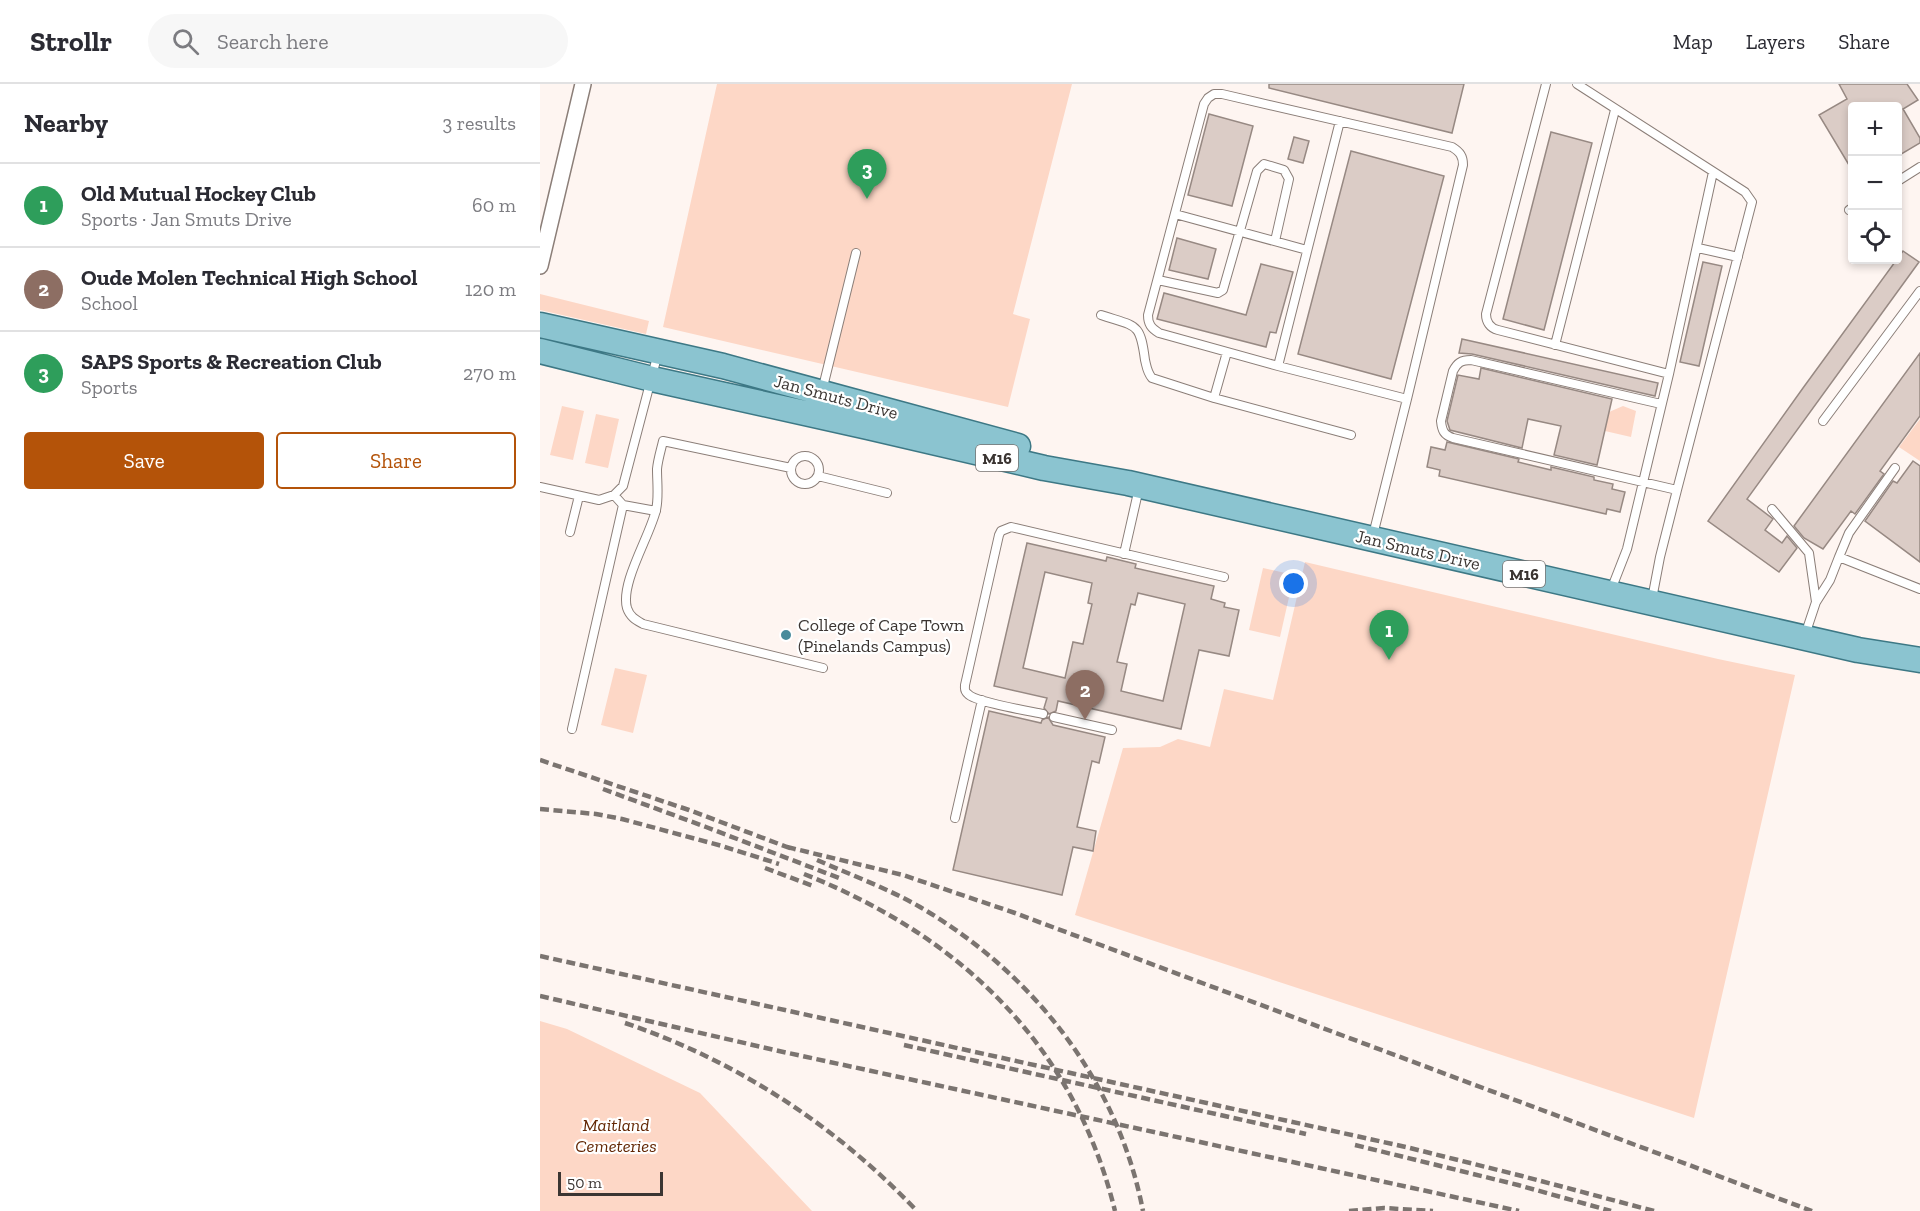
<!DOCTYPE html>
<meta charset="utf-8">
<style>
:root{--surface:#fff;--page:#f7f7f7;--text:#2b2b33;--muted:#7c7c81;--line:#e1e1e2;--accent:#b45309}
body{margin:0;font-family:"Zilla Slab",serif;background:var(--page);color:var(--text)}
.controls{position:absolute;right:18px;top:18px;display:grid;overflow:hidden;border-radius:6px;box-shadow:0 3px 9px #0003}
.controls button{width:54px;height:54px;display:grid;place-items:center;padding:0;border:0;border-bottom:2px solid var(--line);background:var(--surface);color:var(--text);font:30px sans-serif}
.scale{position:absolute;left:18px;bottom:15px;width:105px;box-sizing:border-box;padding-left:6px;border:3px solid #3b3532;border-top:0;font-size:16px;line-height:21px;white-space:nowrap;color:#3b3532;-webkit-text-stroke:4px #fff;paint-order:stroke}
.you{position:absolute;left:754px;top:500px;width:21px;height:21px;margin:-15px;border:4px solid #fff;border-radius:50%;background:#1a73e8;box-shadow:0 0 0 9px #1a73e833}
.badge{display:grid;place-items:center;width:39px;height:39px;border-radius:50%;background:var(--accent);color:#fff;font-size:20px;font-weight:700}
.pin{position:absolute;translate:-50% -50px;filter:drop-shadow(0 2px 3px #0008)}
.pin::after{content:'';position:absolute;top:32px;width:21px;height:18px;background:inherit;clip-path:polygon(0 0,100% 0,50% 100%)}
.list{margin:0;padding:0;list-style:none}
h2{display:flex;justify-content:space-between;align-items:center;height:78px;margin:0;padding:0 24px;font-size:26px}
h2 small{font-size:20px;font-weight:400;color:var(--muted)}
.list li{display:grid;grid-template-columns:39px 1fr auto;gap:18px;align-items:center;box-sizing:border-box;height:84px;padding:0 24px;border-top:2px solid var(--line)}
.list b{display:block;font-size:22px;white-space:nowrap}
.list p{margin:0;font-size:20px;white-space:nowrap;color:var(--muted)}
.list em{font-size:20px;font-style:normal;color:var(--muted)}
.actions{display:flex;gap:12px;padding:18px 24px}
.actions a{flex:1;padding:14px 0;border:2px solid var(--accent);border-radius:6px;text-align:center;font-size:21px;color:var(--accent)}
.actions .main{background:var(--accent);color:#fff}
.icon{flex:none;width:33px;height:33px;fill:none;stroke:currentColor;stroke-width:2;stroke-linecap:round;stroke-linejoin:round}
.map{position:relative;flex:none;width:1380px;height:1127px;overflow:hidden}
header{display:flex;align-items:center;gap:36px;box-sizing:border-box;height:84px;padding:0 30px;background:var(--surface);border-bottom:2px solid var(--line)}
header strong{font-size:28px}
nav{display:flex;gap:33px;margin-inline-start:auto;font-size:21px}
.search{width:420px;height:54px;background:var(--page);display:flex;align-items:center;gap:15px;box-sizing:border-box;padding:0 21px;border-radius:33px;color:var(--muted);font-size:22px}
main{display:flex}
aside{flex:1;background:var(--surface)}
.map>svg:first-child{display:block}
.green{fill:#fdd7c6}
.building{fill:#dbccc6;stroke:#978983;stroke-width:1.5;fill-rule:evenodd}
.lines{fill:none;stroke-linecap:round;stroke-linejoin:round}
.service-casing{stroke:#8b7e78;stroke-width:10}
.minor-casing{stroke:#8b7e78;stroke-width:18}
.primary-casing{stroke:#3d7885;stroke-width:27}
.service{stroke:#fff;stroke-width:8}
.minor{stroke:#fff;stroke-width:15}
.primary{stroke:#8bc4d0;stroke-width:24}
.rail{stroke:#7b7470;stroke-width:4.5;stroke-dasharray:9 4.5;stroke-linecap:butt}
.poi-dot{fill:#488b9b;stroke:#fff;stroke-width:2}
.labels{text-anchor:middle;dominant-baseline:central;stroke-width:4.5;stroke-linejoin:round;paint-order:stroke}
.shield{fill:#fff;stroke:#767270;stroke-width:1.5}
.shield-label{font-size:16px;font-weight:bold;fill:#3b3532}
.street-label{font-size:18px;fill:#3b3532;stroke:#fff}
.poi-label{font-size:18px;fill:#3b3532;stroke:#fff;text-anchor:start}
.park-label{font-size:18px;font-style:italic;fill:#622603;stroke:#fff}
</style>
<header>
<strong>Strollr</strong>
<div class="search"><svg class="icon" aria-label="search" viewBox="0 0 24 24"><circle cx="10" cy="10" r="6"/><path d="M15 15l6 6"/></svg>Search here</div>
<nav><a>Map</a><a>Layers</a><a>Share</a></nav>
</header>
<main>
<aside>
<h2>Nearby<small>3 results</small></h2>
<ul class="list">
<li><span class="badge" style="background:#2e9e5b">1</span><div><b>Old Mutual Hockey Club</b><p>Sports · Jan Smuts Drive</p></div><em>60 m</em></li>
<li><span class="badge" style="background:#8d6e63">2</span><div><b>Oude Molen Technical High School</b><p>School</p></div><em>120 m</em></li>
<li><span class="badge" style="background:#2e9e5b">3</span><div><b>SAPS Sports &amp; Recreation Club</b><p>Sports</p></div><em>270 m</em></li>
</ul>
<div class="actions"><a class="main">Save</a><a>Share</a></div>
</aside>
<div class="map">
<svg width="1380" height="1127" viewBox="0 0 1380 1127">
<rect width="100%" height="100%" fill="#fef5f1"/>
<path class="green" d="M177,0H532L473,230L490,235L468,323L123,243Z
M0,210L109,237L106,250L0,226Z
M22,322L44,327L33,376L10,371Z
M1083,322L1096,327L1091,353L1065,347L1069,328Z
M56,330L79,335L68,384L45,379Z
M1380,335V377L1359,363Z
M765,478L1178,575L1255,591L1154,1034L535,831L583,664L620,663L638,655L670,663L684,605L733,616Z
M723,484L754,491L740,553L709,546Z
M75,584L107,591L93,649L61,641Z
M0,937L27,945L160,1009L272,1127H0Z"/>
<path class="building" d="M729,0H924L912,49L729,4Z
M1299,0H1367L1378,16L1363,25L1380,54V59L1358,72V22H1312V86L1279,31L1307,15Z
M669,30L713,42L692,122L648,111Z
M1011,48L1052,59L1004,246L963,235Z
M754,53L769,57L763,79L748,75Z
M811,67L904,92L851,295L758,270Z
M637,154L676,165L668,195L629,186Z
M1363,167L1379,178L1207,415L1233,435L1225,446L1242,459L1247,452L1257,464L1239,488L1168,437L1263,304Z
M1163,178L1182,182L1159,282L1140,278Z
M721,180L753,188L736,249L730,248L726,263L617,235L624,209L706,231Z
M922,255L1118,299L1115,312L932,270L919,269Z
M1380,269V332L1340,387L1344,390L1315,430L1311,427L1283,465L1264,454L1254,442Z
M941,284L1072,315L1057,381L1014,371L1021,342L988,335L982,364L910,346L907,337L918,291L939,295Z
M907,358L979,375L978,378L1011,386V383L1054,393V396L1073,400L1072,405L1085,408L1080,428L1067,425L1066,430L899,392L900,386L887,383L891,363L905,366Z
M1373,377L1380,382V478L1325,437L1353,397L1357,399Z
M487,459L566,477L567,473L596,480L595,484L674,502L671,515L685,519L684,523L699,526L689,572L659,566L641,645L518,617L516,627L509,630L504,624L507,614L454,602ZM505,488L552,499L548,519L552,520L543,560L533,558L525,594L483,584ZM598,509L645,520L623,617L581,607L587,580L577,578L591,520L595,521Z
M449,627L501,639L502,636L508,633L513,641L565,653L559,679L552,677L537,743L556,747L553,767L533,763L522,811L413,786Z"/>
<g class="lines">
<g class="service-casing">
<path id="service" d="M1006,0L946,230C946,238 950,244 958,246L1129,290
M1037,0L1205,108L1212,118L1137,406L1120,473L1112,515
M674,10H682L912,63C920,68 923,72 923,81L867,315L738,282L619,249C611,244 608,240 608,231L664,20L668,14Z
M1358,97L1380,83
M1309,126L1312,124
M635,130L767,166
M1158,164L1198,173
M618,196L678,209L683,206L717,87L724,80L744,86L749,95L735,157
M561,231C597,243 600,238 605,276C607,284 607,288 612,294L674,314
M1015,261L1075,26
M687,268L674,314L811,351
M738,282L800,37
M282,307L316,169
M1121,320L931,276C921,276 917,279 913,287L901,337C902,347 904,351 913,354L1137,406
M1283,337L1380,207
M251 386a14 14 0 1 1 28 0a14 14 0 1 1-28 0Z
M251,384L123,357C121,366 118,375 117,385C117,399 119,413 116,426C110,452 80,499 87,524C90,533 96,536 103,540L283,584
M278,392L347,409
M0,403L59,416L74,411L83,402L118,269
M83,421L116,427
M1232,425L1269,469L1276,518
M30,448L39,412
M833,451L867,315
M584,470L599,404
M1299,473L1309,449L1355,384
M1071,506L1087,465L1129,290L1173,88
M1265,551L1276,518L1290,496L1299,473L1380,505
M503,630C489,627 435,618 428,610C424,607 425,605 425,601L459,451L461,447L471,443L684,493
M514,633L572,646
M32,645L83,421L74,411
M415,734L442,616"/>
</g>
<g class="minor-casing">
<path id="minor" d="M0,182L43,0"/>
</g>
<g class="primary-casing">
<path id="primary" d="M0,241L183,282L478,362
M0,267L112,295L328,343L504,384L588,399L1318,566L1380,576"/>
</g>
<use href="#service" class="service"/>
<use href="#minor" class="minor"/>
<use href="#primary" class="primary"/>
<path class="rail" d="M0,676L149,726L255,766
M63,705L166,743L299,794
M0,725L56,730L82,735L182,762L239,780
M247,763L363,791L475,829L1272,1127
M277,776C311,791 347,804 380,823C493,889 578,997 603,1127
M225,784L273,802
M264,790C420,852 534,960 575,1127
M0,872L866,1063L982,1092L1114,1127
M0,912L239,967L979,1127
M85,939C197,977 295,1041 377,1127
M364,961L766,1050
M815,1061L978,1101L1071,1127
M809,1127L844,1124L893,1127"/>
</g>
<circle class="poi-dot" cx="246" cy="551" r="6"/>
<g class="labels">
<g class="shield">
<rect x="436" y="361" width="42" height="26" rx="4.5"/>
<rect x="963" y="477" width="42" height="26" rx="4.5"/>
</g>
<g class="shield-label">
<text x="457" y="374">M16</text>
<text x="984" y="490">M16</text>
</g>
<g class="street-label">
<text transform="translate(296 313) rotate(15)">Jan Smuts Drive</text>
<text transform="translate(878 466) rotate(13)">Jan Smuts Drive</text>
</g>
<g class="poi-label">
<text x="258" y="541">College of Cape Town<tspan x="258" dy="21">(Pinelands Campus)</tspan></text>
</g>
<g class="park-label">
<text x="76" y="1041">Maitland<tspan x="76" dy="21">Cemeteries</tspan></text>
</g>
</g>
</svg>
<div class="controls">
<button>+</button>
<button>−</button>
<button><svg class="icon" aria-label="locate" viewBox="0 0 24 24"><circle cx="12" cy="12" r="6"/><path d="M12 2v4M12 18v4M2 12h4M18 12h4"/></svg></button>
</div>
<div class="scale">50 m</div>
<div class="you"></div>
<div class="pin badge" style="left:849px;top:576px;background:#2e9e5b">1</div>
<div class="pin badge" style="left:545px;top:636px;background:#8d6e63">2</div>
<div class="pin badge" style="left:327px;top:115px;background:#2e9e5b">3</div>
</div>
</main>
